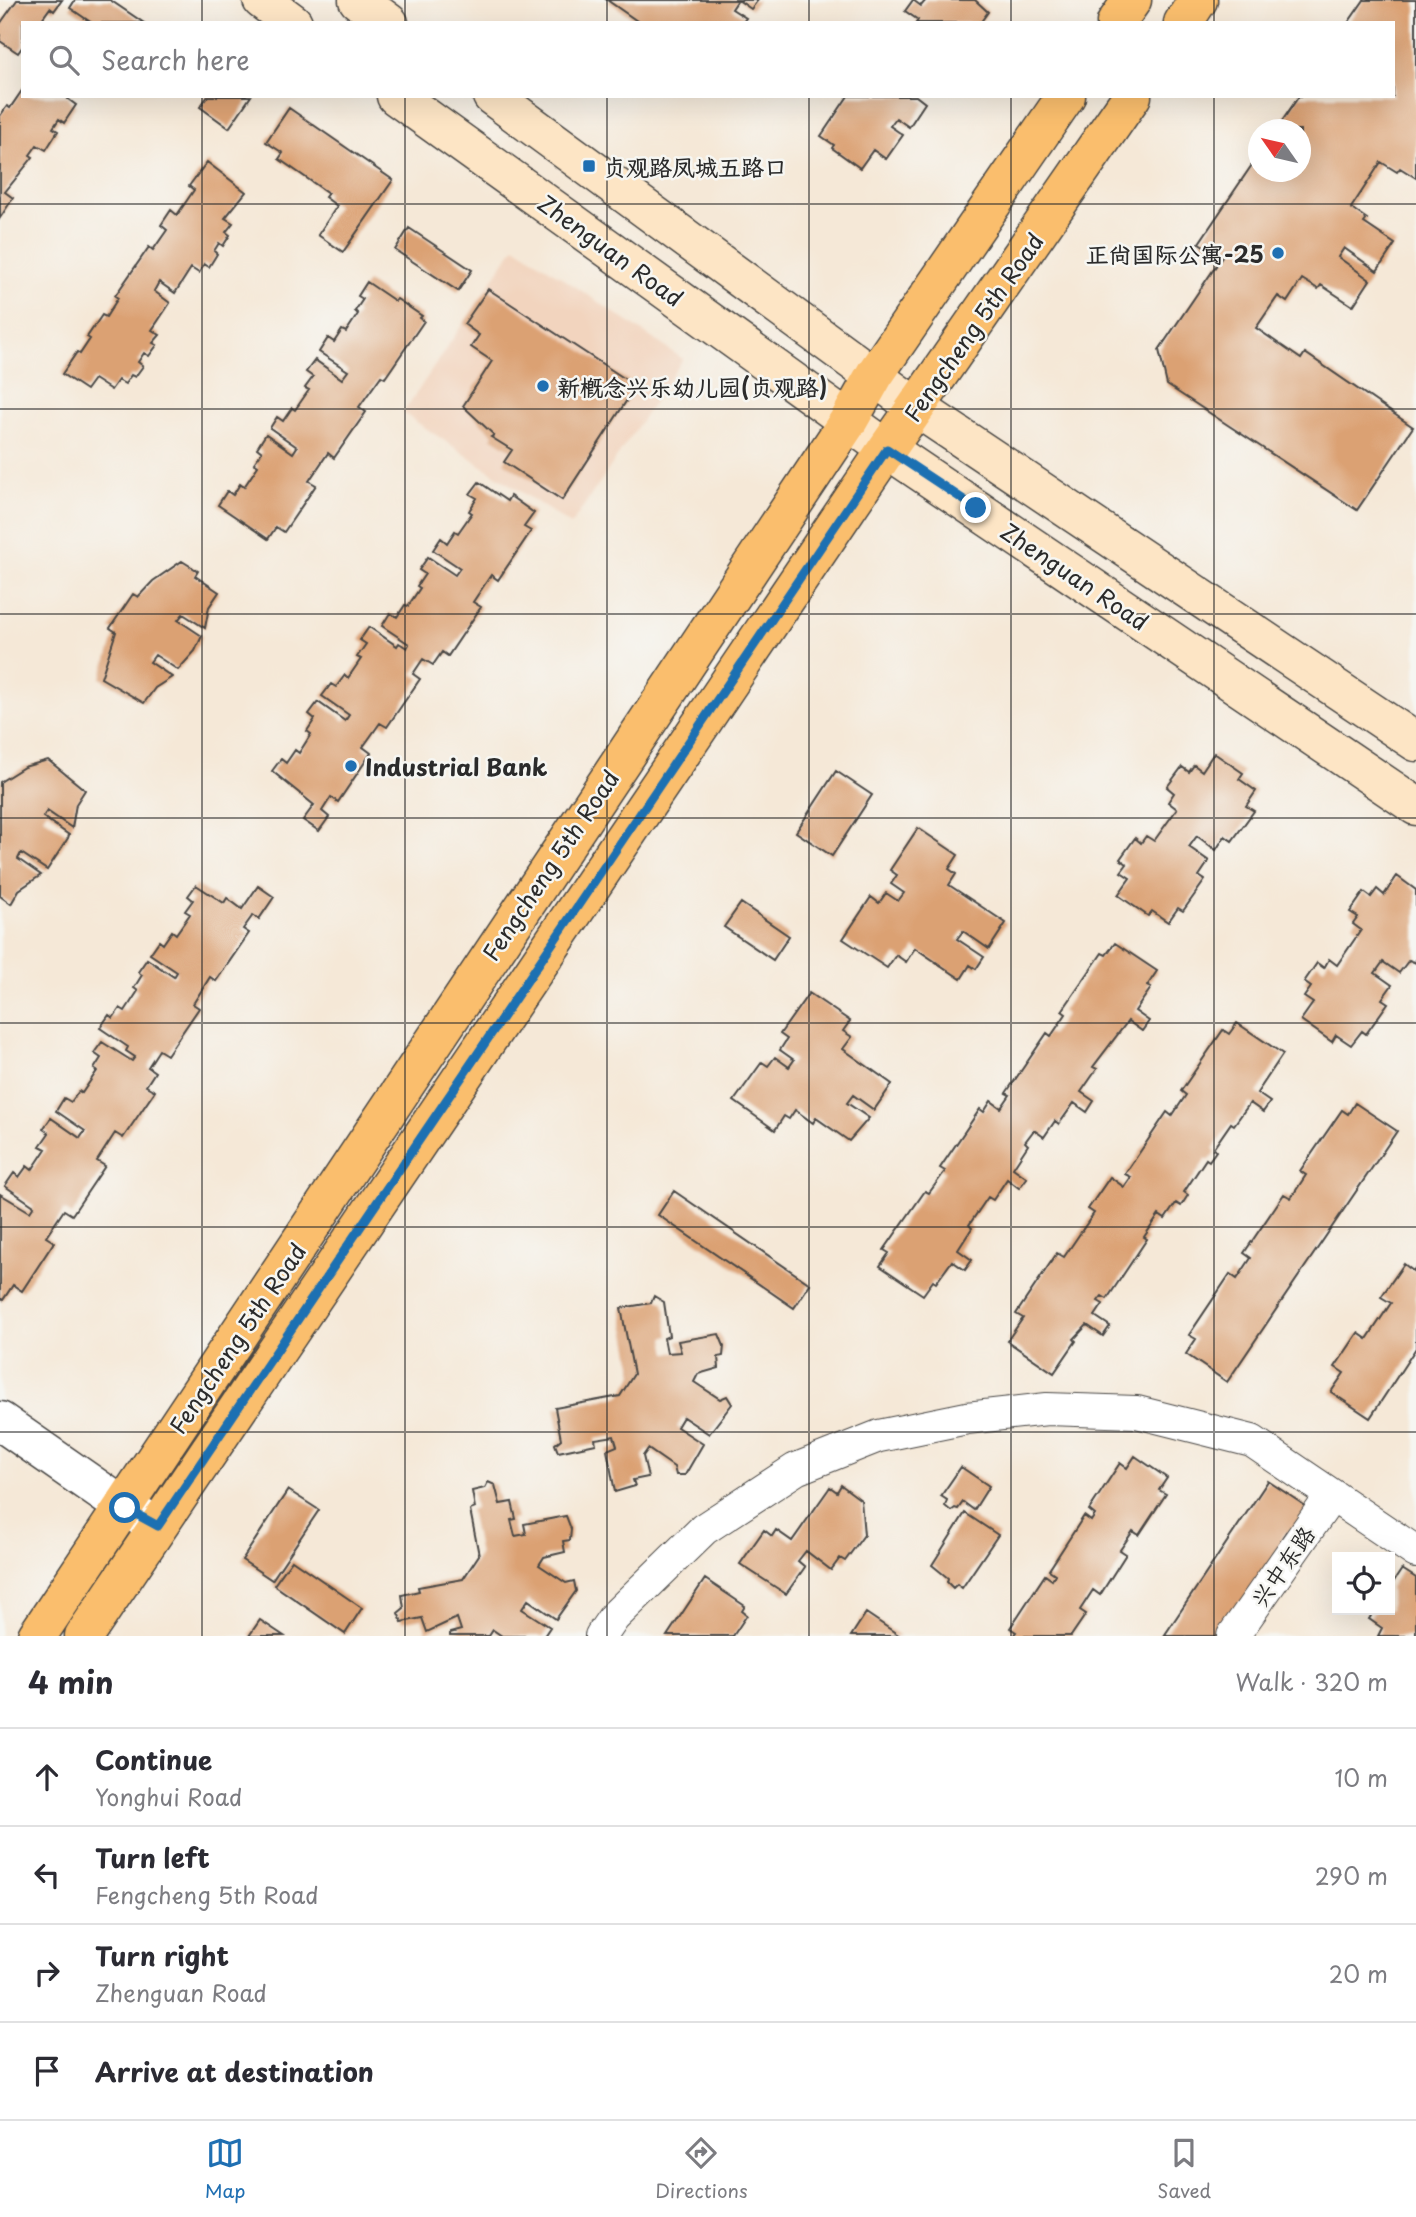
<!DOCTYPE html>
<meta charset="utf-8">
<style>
:root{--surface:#fff;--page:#f2f2f3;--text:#2b2b33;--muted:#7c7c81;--line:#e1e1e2;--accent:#1f6fb2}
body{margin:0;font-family:"Playpen Sans","LXGW WenKai TC",sans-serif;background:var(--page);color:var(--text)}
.controls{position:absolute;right:21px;bottom:21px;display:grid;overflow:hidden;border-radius:0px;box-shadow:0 7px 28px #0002}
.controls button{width:63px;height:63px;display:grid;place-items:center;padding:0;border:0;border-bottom:2px solid var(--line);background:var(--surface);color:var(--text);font:35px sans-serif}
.compass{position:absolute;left:1248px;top:119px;width:63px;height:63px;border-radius:50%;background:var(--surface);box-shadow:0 7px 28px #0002;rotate:304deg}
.stop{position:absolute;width:21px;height:21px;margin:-16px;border:5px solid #1f6fb2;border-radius:50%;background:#fff}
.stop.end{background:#1f6fb2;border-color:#fff;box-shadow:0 2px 7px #0008}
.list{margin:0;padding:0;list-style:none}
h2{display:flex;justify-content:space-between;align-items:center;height:91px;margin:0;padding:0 28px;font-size:30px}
h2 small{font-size:23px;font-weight:400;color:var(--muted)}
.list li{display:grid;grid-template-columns:46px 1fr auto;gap:21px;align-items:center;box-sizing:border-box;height:98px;padding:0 28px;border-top:2px solid var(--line)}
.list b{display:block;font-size:26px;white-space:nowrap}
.list p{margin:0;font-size:23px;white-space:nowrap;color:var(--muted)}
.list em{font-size:23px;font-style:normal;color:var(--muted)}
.icon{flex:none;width:38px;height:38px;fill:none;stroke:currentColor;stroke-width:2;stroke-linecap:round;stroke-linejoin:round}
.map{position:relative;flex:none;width:1416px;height:1636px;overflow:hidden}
.search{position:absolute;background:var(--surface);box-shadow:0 7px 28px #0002;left:21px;right:21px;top:21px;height:77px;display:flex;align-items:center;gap:18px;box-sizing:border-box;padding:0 24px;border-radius:0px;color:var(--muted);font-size:26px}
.sheet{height:483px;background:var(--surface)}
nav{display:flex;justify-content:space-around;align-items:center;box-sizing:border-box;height:98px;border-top:2px solid var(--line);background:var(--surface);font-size:19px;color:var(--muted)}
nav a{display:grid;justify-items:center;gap:4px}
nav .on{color:var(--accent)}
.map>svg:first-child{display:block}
.built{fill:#f2d4be}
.building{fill:#dba173}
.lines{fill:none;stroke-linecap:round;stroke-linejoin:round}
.minor-casing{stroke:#494745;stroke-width:34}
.tertiary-casing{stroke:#494745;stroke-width:41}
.secondary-casing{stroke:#494745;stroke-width:41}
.primary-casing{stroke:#494745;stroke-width:41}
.minor{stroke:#fff;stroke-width:32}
.tertiary{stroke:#fff;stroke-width:38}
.secondary{stroke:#fde5c5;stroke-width:38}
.primary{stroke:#fabe6d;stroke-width:38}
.route{stroke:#1f6fb2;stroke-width:9}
.grid{fill:none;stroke:#2b2b2b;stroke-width:2;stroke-opacity:0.55}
.poi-dot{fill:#1f6fb2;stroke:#f6f6f2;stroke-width:2.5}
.labels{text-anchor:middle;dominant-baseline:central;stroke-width:5;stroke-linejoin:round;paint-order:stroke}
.poi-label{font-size:23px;font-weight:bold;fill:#2b2b2b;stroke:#f6f6f2;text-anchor:start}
.street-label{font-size:23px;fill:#2b2b2b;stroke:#f6f6f2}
</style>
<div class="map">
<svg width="1416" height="1636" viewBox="0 0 1416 1636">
<rect width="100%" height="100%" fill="#f6f6f2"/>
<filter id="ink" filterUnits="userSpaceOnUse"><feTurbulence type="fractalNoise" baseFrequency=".0143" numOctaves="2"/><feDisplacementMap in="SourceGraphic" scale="14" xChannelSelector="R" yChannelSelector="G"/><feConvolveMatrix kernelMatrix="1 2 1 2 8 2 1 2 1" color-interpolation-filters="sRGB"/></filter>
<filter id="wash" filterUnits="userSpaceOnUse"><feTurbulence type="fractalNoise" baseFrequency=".00686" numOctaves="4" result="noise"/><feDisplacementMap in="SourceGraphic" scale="28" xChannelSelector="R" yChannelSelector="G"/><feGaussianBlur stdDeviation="1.57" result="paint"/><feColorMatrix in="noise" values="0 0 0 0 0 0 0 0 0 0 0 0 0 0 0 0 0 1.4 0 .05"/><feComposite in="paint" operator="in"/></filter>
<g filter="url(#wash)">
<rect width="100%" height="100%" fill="#f5e8d7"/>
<path class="built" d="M515,246L683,359L571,525L403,413Z"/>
<g id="blocks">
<path class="building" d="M17,0H62L54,11L50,8L39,23H23V46L18,53L0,41V24Z
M75,0H110L144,23H92L70,8Z
M607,0H758L751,9L738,0L732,9L746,18L742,23H640Z
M913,0L921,6L926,0H975L988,12L980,23H916L918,20L905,11Z
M1364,0H1416V178L1400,168L1397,172L1381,162L1351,208L1367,219L1364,223L1395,244L1377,271L1344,248L1338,257L1370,280L1353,306L1321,285L1318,289L1302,279L1287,302L1278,296L1256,328L1301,359L1305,353L1413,427L1357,510L1167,385L1159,350L1222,257L1199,243L1258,156V172H1300V130H1276L1299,96H1393V23H1348Z
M23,89V96H70L68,99L76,105L64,123L59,119L53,128L58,131L46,150L37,145L30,155L33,157L5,192L13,198L0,218V116L7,106L10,108Z
M208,96H251L229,128L200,107Z
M848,96H916L925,103L909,127L896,118L890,126L903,135L886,159L873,150L860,168L832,148L834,145L821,136Z
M289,108L393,180L343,252L318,235L337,206L325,197L328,193L279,159L283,153L266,142Z
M207,162L246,192L225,218L233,223L226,232L230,235L223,246L219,243L214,251L217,254L209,267L204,264L199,273L191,268L175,293L159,282L154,291L170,303L152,330L160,335L153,343L157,345L149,356L144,353L138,362L143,366L135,377L131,375L125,384L118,380L111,390L94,379L86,390L62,374L77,352L80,354L90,339L87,337L102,315L106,317L118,298L115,296L149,247L153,250L167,230L161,225L171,210L177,215L194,190L189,186Z
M409,228L472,270L458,291L395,250Z
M367,282L395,301L397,299L422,316L420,318L424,321L385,378L381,376L359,407L366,412L334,458L328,453L309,481L316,485L284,532L276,527L268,539L218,505L227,491L233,495L240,484L244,487L258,466L254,463L262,452L257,448L266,434L293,453L297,447L270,428L277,417L283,421L292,408L295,410L309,390L305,388L313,377L306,372L315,360L342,379L348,371L319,352L328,338L334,342L342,330L346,332L358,314L355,311L363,299L358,296Z
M488,289L636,386L562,500L504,462L512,450L491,437L494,435L463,406L492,361L471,347L479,335L464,324Z
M479,482L507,501L510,496L534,513L524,527L531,531L498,580L491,575L473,602L481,607L448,656L442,652L433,665L423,659L413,674L420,679L387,727L380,723L363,747L371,753L338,802L331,797L322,811L329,817L319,831L303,820L314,805L272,771L281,759L286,763L295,750L299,753L311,734L307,731L315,719L309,714L318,702L345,721L349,715L322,696L331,684L336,687L345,675L348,678L361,659L357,657L366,644L360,640L369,627L397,646L399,643L407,648L409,644L382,626L390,613L397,617L405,605L408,606L420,588L417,586L425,574L419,570L428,557L455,575L460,568L433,550L441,538L447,543L455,531L458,533L472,513L469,511L477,498L470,494Z
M182,561L198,571L195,576L219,592L209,607L205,628L183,614L178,620L202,636L195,651L178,670L155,655L150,662L172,677L155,688L144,703L101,678L116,632L110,628L133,594L138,597L153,581Z
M1214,753L1243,773L1239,779L1256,791L1246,806L1254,811L1232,841L1225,836L1216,850L1197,836L1189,847L1209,861L1199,876L1205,880L1183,911L1178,908L1168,922L1152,911L1148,916L1118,895L1130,878L1121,872L1127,864L1120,859L1135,838L1141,843L1146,836L1154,841L1177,809L1168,802L1174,793L1167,787L1182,767L1189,772L1194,765L1202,771Z
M48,760L85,790L76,804L72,828L47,811L43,817L69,835L68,838L47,870L21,853L18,859L41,875L19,890L11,904L0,896V782L24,767Z
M836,771L872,795L832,856L796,832Z
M918,828L958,855L949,869L956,874L949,885L1006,923L989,949L963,931L957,939L984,957L976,969L970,965L961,979L915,948L906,962L896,955L887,968L843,939L871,897L879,903L886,893L898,901L904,893L891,884L897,875L890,870Z
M1397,876L1416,890V963L1409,960L1399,973L1383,962L1375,973L1392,985L1382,999L1388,1003L1366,1034L1362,1031L1351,1045L1336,1035L1332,1042L1301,1020L1313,1003L1304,997L1311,987L1304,982L1317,963L1324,968L1329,959L1337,965L1361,930L1353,924L1358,917L1350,912L1364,892L1371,897L1377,889L1384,895Z
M196,885L224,903L227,898L242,909L258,886L274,897L259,919L253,915L243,929L249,933L216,981L210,977L193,1004L199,1008L167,1055L159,1050L148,1067L155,1072L146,1086L155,1091L123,1138L115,1133L97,1161L105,1166L72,1215L64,1210L46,1237L54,1242L22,1291L13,1285L3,1300L0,1298V1194L30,1212L34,1206L5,1186L14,1173L19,1177L27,1166L32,1170L46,1149L40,1146L49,1133L43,1129L51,1118L80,1138L85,1131L56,1111L64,1098L71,1102L79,1091L82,1093L97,1071L94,1069L101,1058L94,1053L102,1042L132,1061L135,1057L126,1051L128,1047L100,1028L109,1015L113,1018L120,1008L125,1011L138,991L134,988L142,975L138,972L147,959L174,977L177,972L150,954L159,941L163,944L172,931L176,934L190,914L185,911L193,900L188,896Z
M741,903L789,936L773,960L724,927Z
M1115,943L1157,971L1147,986L1151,988L1135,1011L1149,1021L1142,1031L1128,1021L1093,1067L1097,1069L1081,1092L1094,1101L1087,1112L1074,1103L1059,1124L1055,1121L1044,1137L1034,1130L1025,1142L1028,1145L1013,1168L1027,1178L1019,1188L1007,1179L993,1200L988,1197L969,1225L972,1228L958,1250L972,1260L965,1270L952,1261L936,1283L933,1281L923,1295L880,1266L889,1253L884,1250L925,1191L929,1193L945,1171L940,1168L980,1109L984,1112L991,1101L1001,1108L1010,1095L1006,1093L1047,1033L1051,1036L1066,1014L1062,1011L1102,953L1106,955Z
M809,993L850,1021L843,1031L852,1037L843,1049L892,1084L874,1110L853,1095L847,1103L869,1118L849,1141L816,1118L813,1123L795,1110L789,1119L784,1116L775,1130L734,1101L762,1062L768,1066L775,1057L789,1067L794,1060L780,1050L787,1039L780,1034Z
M1237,1023L1283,1054L1257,1093L1270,1102L1263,1112L1250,1103L1234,1125L1231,1123L1213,1149L1216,1151L1209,1161L1206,1159L1184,1192L1188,1195L1181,1206L1176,1203L1165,1219L1159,1215L1144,1237L1147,1239L1107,1299L1102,1296L1098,1301L1103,1304L1095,1316L1110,1326L1103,1336L1087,1325L1074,1339L1076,1341L1054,1373L1007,1341L1023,1318L1016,1314L1057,1253L1064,1257L1094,1213L1088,1209L1110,1177L1124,1187L1131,1177L1125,1174L1167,1112L1172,1116L1186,1095L1181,1091L1223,1030L1229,1034Z
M1355,1103L1397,1131L1227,1382L1186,1354L1196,1339L1189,1335L1230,1274L1237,1279L1251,1258L1244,1253L1284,1194L1291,1198L1306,1175L1300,1171L1342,1110L1348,1114Z
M674,1191L810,1284L794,1308L658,1215Z
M1404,1264L1413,1271L1416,1267V1348L1370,1418L1331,1392L1344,1373L1335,1367L1358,1333L1367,1339L1391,1303L1381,1297Z
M654,1296L664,1302L669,1336L664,1338L667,1353L681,1352L678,1341L719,1334L724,1346L723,1356L718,1357L719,1368L698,1374L694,1382L720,1399L727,1396L732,1404L709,1434L683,1417L677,1427L703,1444L685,1475H676L674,1467L648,1449L643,1456L648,1477L633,1480L635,1486L615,1492L607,1450L617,1446L614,1436L595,1439L596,1444L558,1452L555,1444L561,1439L555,1408L620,1396L634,1374L621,1308L651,1303Z
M1135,1456L1167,1478L1159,1490L1166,1494L1139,1535L1133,1531L1120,1550L1126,1554L1100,1595L1093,1590L1080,1610L1086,1614L1071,1636H1013L1016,1632L1010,1628L1045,1575L1052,1580L1055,1574L1049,1570L1084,1516L1091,1521L1095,1515L1089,1510L1120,1463L1127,1468Z
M961,1467L989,1486L974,1510L963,1502L958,1509L955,1508L951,1511L945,1506L947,1500L941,1496Z
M1268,1481L1310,1509L1298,1540L1286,1532L1282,1538L1295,1547L1229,1636H1164Z
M488,1482L495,1485L500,1504L512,1502L516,1519L511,1520L515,1536L526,1534L524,1524L566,1516L571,1529L570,1540L563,1541L565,1552L544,1557L539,1565L566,1583L574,1581L576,1591L556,1619L528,1600L522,1609L550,1627L544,1636H502L493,1630L489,1636H450V1633L461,1630L457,1618L427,1632L422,1618L402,1622L398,1613L404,1608L402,1595L419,1591L418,1587L463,1579L479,1555L470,1510L475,1508L472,1491L485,1488Z
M841,1485L861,1500L864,1535L845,1561L840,1558L831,1570L806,1551L798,1561L805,1567L786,1594L740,1564L764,1530L772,1536L776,1530L792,1541L828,1490L830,1487L837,1492Z
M288,1490L319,1510L272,1580L242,1560Z
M965,1513L998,1535L962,1588L957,1584L953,1588L947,1582L948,1578L932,1565Z
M292,1560L362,1608L345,1634L274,1585Z
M1402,1569L1416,1578V1636H1378L1382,1628L1369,1619L1375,1610H1390V1587Z
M705,1579L745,1606L742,1611L747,1615L733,1636H667Z
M866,1613L900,1636H851Z
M260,1620L284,1636H249Z"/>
</g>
</g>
<g filter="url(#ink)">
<use href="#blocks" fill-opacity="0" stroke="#494745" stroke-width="2"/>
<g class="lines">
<g class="minor-casing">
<path id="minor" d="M601,1636L614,1617L704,1529L796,1469L879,1436L967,1418L1047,1409L1137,1412L1252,1441L1416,1552
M1233,1636L1332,1495"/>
</g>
<g class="tertiary-casing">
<path id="tertiary" d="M0,1421L125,1508L153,1523"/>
</g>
<g class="secondary-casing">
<path id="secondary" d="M262,0L293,23
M358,0L389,23
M396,96L887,449L1416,806
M492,96L917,408L1416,742"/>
</g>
<g class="primary-casing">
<path id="primary" d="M1116,23L1132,0
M1183,23L1198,0
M37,1636L849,420L875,374L1066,96
M84,1636L887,449L1132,96"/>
</g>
<use href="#minor" class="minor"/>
<use href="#tertiary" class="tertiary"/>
<use href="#secondary" class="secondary"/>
<use href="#primary" class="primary"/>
</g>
</g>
<g class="lines" filter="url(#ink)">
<path class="route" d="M125,1508L158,1526L887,449L976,508"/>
</g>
<path class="grid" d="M202,0V23M405,0V23M607,0V23M809,0V23M1011,0V23M1214,0V23M202,96V1636M405,96V1636M607,96V1636M809,96V1636M1011,96V1636M1214,96V1636M0,204H1416M0,409H1416M0,614H1416M0,818H1416M0,1023H1416M0,1227H1416M0,1432H1416"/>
<g class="poi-dot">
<rect x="582" y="159" width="14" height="14" rx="3.5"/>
<circle cx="1278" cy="253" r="7"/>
<circle cx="543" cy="386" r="7"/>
<circle cx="351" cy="766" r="7"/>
</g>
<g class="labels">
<g class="poi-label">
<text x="603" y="166">贞观路凤城五路口</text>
<text x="1264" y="253" text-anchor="end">正尚国际公寓-25</text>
<text x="557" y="386">新概念兴乐幼儿园(贞观路)</text>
<text x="365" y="766">Industrial Bank</text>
</g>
<g class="street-label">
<text transform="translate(611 250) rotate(36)">Zhenguan Road</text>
<text transform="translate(973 327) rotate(-55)">Fengcheng 5th Road</text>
<text transform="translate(1075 576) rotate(34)">Zhenguan Road</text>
<text transform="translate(550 865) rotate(-56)">Fengcheng 5th Road</text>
<text transform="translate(237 1338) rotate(-56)">Fengcheng 5th Road</text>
<text transform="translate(1282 1566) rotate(-55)">兴中东路</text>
</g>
</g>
</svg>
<div class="controls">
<button><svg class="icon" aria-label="locate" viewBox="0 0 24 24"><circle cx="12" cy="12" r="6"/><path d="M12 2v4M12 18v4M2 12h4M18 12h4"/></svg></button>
</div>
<svg class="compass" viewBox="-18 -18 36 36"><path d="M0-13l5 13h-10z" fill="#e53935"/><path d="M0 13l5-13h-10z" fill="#7c7c81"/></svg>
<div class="stop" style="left:125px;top:1508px"></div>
<div class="stop end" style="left:976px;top:508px"></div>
<div class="search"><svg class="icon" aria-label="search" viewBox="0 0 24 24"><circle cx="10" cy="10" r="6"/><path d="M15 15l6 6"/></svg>Search here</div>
</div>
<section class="sheet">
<h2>4 min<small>Walk · 320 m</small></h2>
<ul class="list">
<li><svg class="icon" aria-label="ahead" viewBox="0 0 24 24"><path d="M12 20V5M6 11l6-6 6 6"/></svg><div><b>Continue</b><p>Yonghui Road</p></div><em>10 m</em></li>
<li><svg class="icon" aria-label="left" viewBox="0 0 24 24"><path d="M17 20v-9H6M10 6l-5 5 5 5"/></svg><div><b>Turn left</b><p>Fengcheng 5th Road</p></div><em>290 m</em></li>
<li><svg class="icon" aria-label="right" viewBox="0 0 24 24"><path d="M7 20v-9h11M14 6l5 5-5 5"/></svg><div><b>Turn right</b><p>Zhenguan Road</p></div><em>20 m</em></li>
<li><svg class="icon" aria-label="arrive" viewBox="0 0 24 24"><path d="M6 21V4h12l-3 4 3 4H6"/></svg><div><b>Arrive at destination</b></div></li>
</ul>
</section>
<nav>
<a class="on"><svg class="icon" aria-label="map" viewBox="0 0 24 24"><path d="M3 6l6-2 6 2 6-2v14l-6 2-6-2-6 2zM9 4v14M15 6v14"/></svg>Map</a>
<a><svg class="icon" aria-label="directions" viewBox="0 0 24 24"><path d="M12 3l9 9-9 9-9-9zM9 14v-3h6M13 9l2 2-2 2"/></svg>Directions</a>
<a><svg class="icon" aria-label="saved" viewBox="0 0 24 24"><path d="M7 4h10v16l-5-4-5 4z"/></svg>Saved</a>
</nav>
